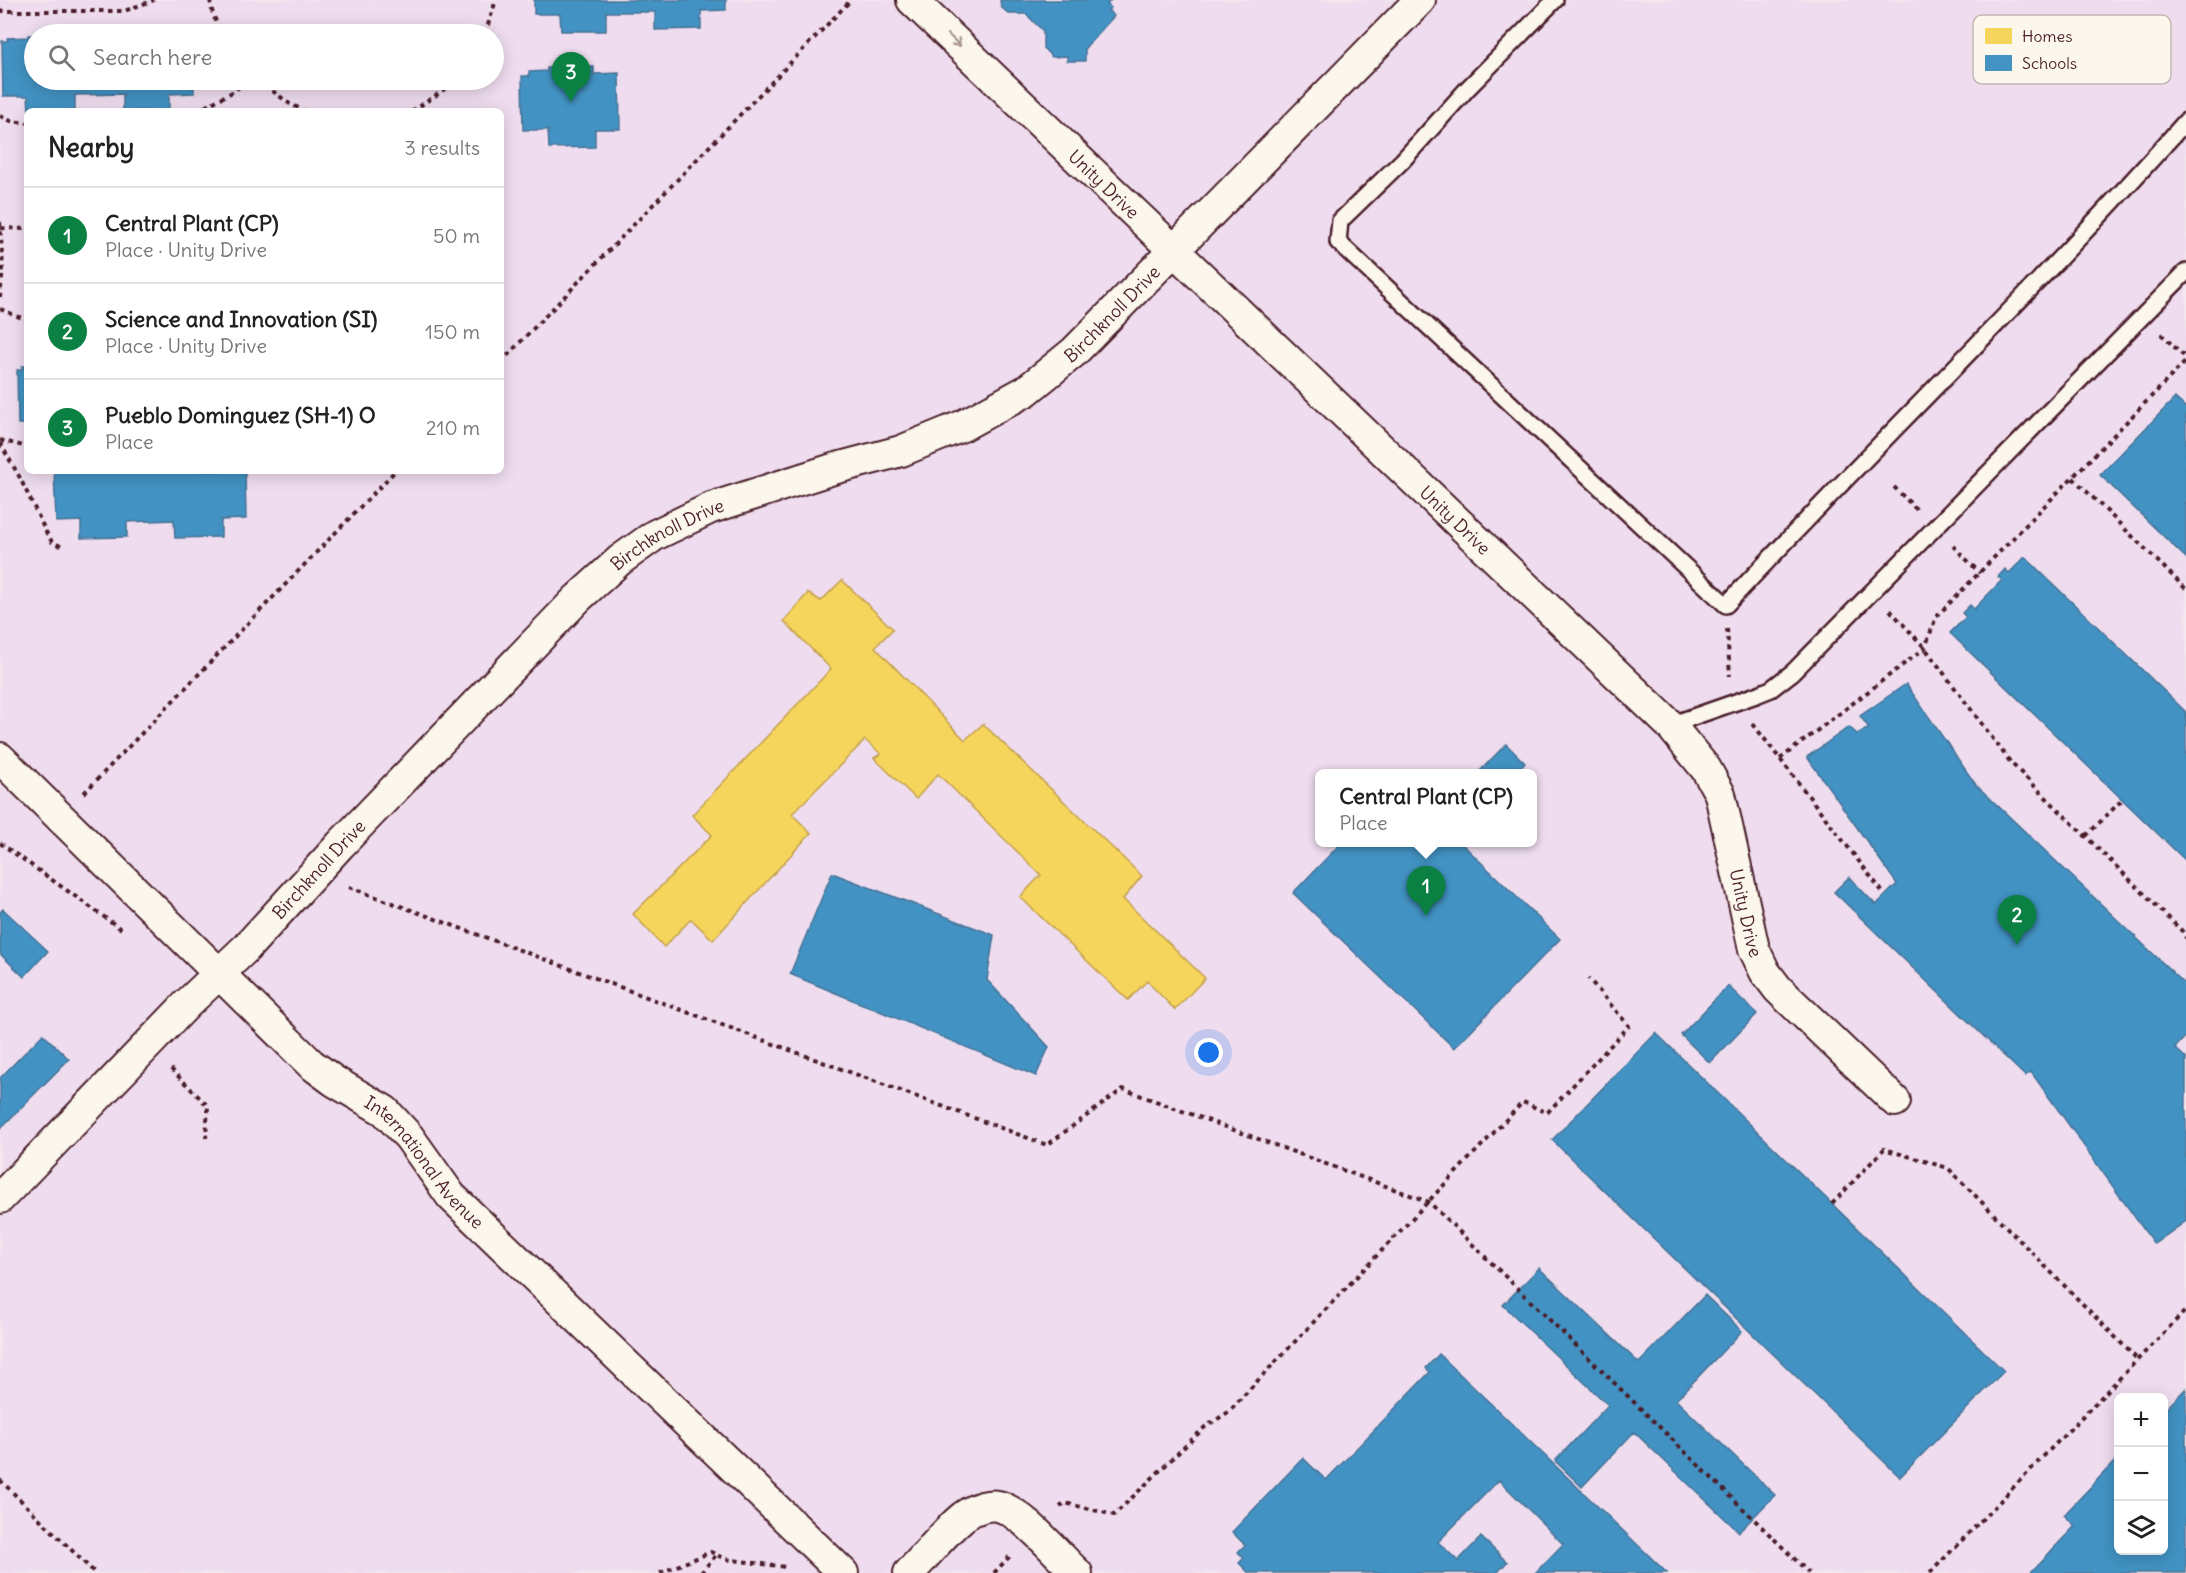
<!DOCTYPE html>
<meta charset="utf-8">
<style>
:root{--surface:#fff;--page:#f6f6f6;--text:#222;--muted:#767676;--line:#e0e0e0;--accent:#0b8043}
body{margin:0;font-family:Delius,sans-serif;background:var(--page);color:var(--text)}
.controls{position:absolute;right:18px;bottom:18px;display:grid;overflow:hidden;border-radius:9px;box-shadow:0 3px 15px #0003}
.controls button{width:54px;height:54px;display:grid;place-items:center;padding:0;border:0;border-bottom:2px solid var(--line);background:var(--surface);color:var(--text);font:30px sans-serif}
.you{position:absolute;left:1209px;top:1053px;width:21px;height:21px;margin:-15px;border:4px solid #fff;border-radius:50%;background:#1a73e8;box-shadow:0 0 0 9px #1a73e833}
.badge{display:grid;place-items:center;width:39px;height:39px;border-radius:50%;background:var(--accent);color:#fff;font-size:20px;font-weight:700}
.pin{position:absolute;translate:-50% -50px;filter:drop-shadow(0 2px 3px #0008)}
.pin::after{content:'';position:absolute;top:32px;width:21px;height:18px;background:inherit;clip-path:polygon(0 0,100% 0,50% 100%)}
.popup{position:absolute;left:1315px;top:769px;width:222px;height:78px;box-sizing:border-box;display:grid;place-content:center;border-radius:9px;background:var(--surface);filter:drop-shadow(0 2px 4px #0005);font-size:20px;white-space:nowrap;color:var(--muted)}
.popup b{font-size:22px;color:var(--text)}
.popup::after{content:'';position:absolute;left:50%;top:100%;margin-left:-12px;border:12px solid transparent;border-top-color:var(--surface)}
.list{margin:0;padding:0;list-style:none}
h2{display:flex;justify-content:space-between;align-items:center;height:78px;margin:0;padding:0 24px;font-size:26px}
h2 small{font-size:20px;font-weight:400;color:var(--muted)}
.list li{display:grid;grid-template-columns:39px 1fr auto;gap:18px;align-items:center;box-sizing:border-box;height:96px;padding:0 24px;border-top:2px solid var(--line)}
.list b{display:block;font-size:22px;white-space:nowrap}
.list p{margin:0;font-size:20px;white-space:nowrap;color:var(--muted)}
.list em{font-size:20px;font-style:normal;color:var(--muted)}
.icon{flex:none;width:33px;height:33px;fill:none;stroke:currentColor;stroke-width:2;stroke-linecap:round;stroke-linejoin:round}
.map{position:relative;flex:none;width:2186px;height:1573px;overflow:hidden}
.search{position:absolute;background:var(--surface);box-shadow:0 3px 15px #0003;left:24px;top:24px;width:480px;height:66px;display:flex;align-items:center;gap:15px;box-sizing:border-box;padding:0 21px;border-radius:33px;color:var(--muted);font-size:22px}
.panel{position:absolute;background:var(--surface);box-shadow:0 3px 15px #0003;left:24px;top:108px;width:480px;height:366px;border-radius:9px}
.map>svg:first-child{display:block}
.built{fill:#efddef;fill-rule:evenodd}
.homes{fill:#f6d55c;stroke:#c29e4d;stroke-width:1.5}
.schools{fill:#4393c3;stroke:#457095;stroke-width:1.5}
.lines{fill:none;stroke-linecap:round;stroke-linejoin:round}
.lane-casing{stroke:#4a1f2b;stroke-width:20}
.street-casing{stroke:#4a1f2b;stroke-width:34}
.path{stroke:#4a1f2b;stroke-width:4;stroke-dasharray:4.5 4.5;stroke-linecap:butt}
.lane{stroke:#fbf7ec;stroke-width:15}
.street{stroke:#fbf7ec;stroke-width:30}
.oneway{stroke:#ab9695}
.labels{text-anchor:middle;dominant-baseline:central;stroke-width:6;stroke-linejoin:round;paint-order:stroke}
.street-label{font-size:18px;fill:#4a1f2b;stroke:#fbf7ec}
.key{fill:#fbf7ec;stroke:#c6b6b2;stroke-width:1.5}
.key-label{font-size:16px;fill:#4a1f2b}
</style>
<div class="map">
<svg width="2186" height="1573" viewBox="0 0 2186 1573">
<rect width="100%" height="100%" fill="#f4e8ee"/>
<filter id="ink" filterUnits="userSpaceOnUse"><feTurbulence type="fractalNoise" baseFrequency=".0167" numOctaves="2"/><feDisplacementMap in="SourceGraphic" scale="12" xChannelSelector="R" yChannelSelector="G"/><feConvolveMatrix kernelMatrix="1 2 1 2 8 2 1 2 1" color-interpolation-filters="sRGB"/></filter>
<g filter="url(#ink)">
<path class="built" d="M0,0H2186V1573H0ZM34,34H494V80H34ZM27,111H501V471H27ZM1320,774H1532V842H1320ZM2118,1398H2164V1550H2118Z"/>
<path class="homes" d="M842,580L893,629L875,647L965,740L983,724L1142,876L1123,899L1205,978L1175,1010L1147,981L1128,1000L1020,897L1041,875L938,774L916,799L874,758L881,754L865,740L792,814L811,833L713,940L691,919L664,947L633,914L712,835L692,815L831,669L784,621L808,593L821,601Z"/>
<path class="schools" d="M534,0H726V10L701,11V29L655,30V12H606V31H561L560,14H534Z
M1000,0H1111L1107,4L1111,8L1108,10L1114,16L1085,48V61H1067V56L1052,57L1043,48V31L1026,14H1009L1001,7Z
M168,32V34H122V33Z
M28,35H34V80H194V93L169,94V111H123V94L75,95V111H29L28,96H3L2,41H8L7,38L28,37Z
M594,67V74L619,73L620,129H595V147L549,148L548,130H523L522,76H529V72L547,71V68Z
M22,366H27V424H18L17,370H22Z
M2175,398L2186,408V558L2100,475Z
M54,471H245L246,519L221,520V537L175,538L174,520L127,522V537L81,538V521L56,522Z
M2025,557L2186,712V861L1950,633L1966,617L1962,613L1970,605L1974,609L2002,580L1998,577L2005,569L2009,573Z
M1906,684L1976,785L2186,985V1036L2175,1048L2186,1058V1221L2154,1244L2031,1072L2025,1076L1834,892L1849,877L1876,905L1897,884L1807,757L1849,727L1857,734L1869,728L1860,716Z
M1506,744L1525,763L1515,774H1477Z
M1342,842H1460L1560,939L1454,1048L1293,893Z
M832,873L994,935L987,980L1049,1047L1036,1076L790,974Z
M3,909L48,951L24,977L0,954V912Z
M1728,986L1757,1014L1710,1063L1681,1035Z
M1656,1033L2004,1371L1900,1477L1552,1140Z
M43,1034L69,1059L0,1129V1078Z
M1539,1268L1639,1363L1705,1295L1742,1331L1676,1400L1775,1495L1739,1532L1634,1432L1582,1487L1555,1461L1608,1405L1503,1305Z
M1439,1354L1667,1573H1535L1563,1544L1499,1480L1438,1542L1458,1561L1481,1537L1507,1562L1497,1573H1249L1239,1563L1244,1558L1238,1552L1245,1545L1232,1532L1303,1458L1326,1480L1430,1372L1426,1368Z
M2186,1388V1573H2030L2075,1526L2064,1515L2118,1458V1550H2164V1411Z"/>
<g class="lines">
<g class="lane-casing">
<path id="lane" d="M1555,0L1468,88L1402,161L1340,221L1338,242L1726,605C1878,442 2038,288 2186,121
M1670,725L1756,695L1771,689L1793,672L2186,272"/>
</g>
<g class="street-casing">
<g id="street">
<path id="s1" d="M912,0L1670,725L1706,769L1720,794L1754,949L1765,972L1778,989L1895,1101"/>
<path id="s2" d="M0,758L311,1064L334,1081L385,1111L409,1137L451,1196L843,1573"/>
<path id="s3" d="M0,1198L188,1003L246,948L340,845L577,599L620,560L655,535L711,508L833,469L901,451L962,426L1026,391L1074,352L1420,0"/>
<path d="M909,1573C926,1556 946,1530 964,1516C975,1508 991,1502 1004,1508C1027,1518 1058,1555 1077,1573"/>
</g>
</g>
<path class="path" d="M210,0L213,15L222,34
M0,11H124L154,0
M485,34L496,0
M258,80L290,104L305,111
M197,111L236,90L244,80
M412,111L441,92L454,80
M0,116L11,121L27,123
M0,222L3,269L0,297
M1,228L27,229
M0,309L27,320
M2161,334L2186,358
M501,362L851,0
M0,440L27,447
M0,443L19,476L46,532L52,542L63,547
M2073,478L2186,589
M1894,487L1917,510
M1953,546L1980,573
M1890,610L1925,648L2011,763L2182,931L2186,938
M1727,629L1730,676
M1753,724L1885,895
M1780,759L1925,648L1936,617L2186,361
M84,793L395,471
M2086,836L2122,800
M0,843L124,931
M349,887L1047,1145L1123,1089L1429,1202L1809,1573
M171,1069L208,1106L206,1138
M1832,1204L1884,1149L1948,1168L2138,1360
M0,1480L95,1573
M1060,1507L1065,1503L1114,1515L1205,1427L1227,1413L1523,1102L1547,1113L1629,1026L1588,978
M660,1573L711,1552L725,1559L786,1567
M701,1573L716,1555
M994,1573L1012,1554
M1930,1573L2186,1310"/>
<use href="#lane" class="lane"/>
<use href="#street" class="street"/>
</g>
<defs><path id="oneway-shaft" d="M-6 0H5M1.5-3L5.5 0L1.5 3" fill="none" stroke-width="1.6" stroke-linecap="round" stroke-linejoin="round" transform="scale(1.5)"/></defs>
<use class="oneway" href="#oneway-shaft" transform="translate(954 40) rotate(44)"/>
</g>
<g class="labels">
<g class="street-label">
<text stroke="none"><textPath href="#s1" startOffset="266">Unity Drive</textPath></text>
<text stroke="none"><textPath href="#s3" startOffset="1448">Birchknoll Drive</textPath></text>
<text stroke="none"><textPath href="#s1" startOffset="752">Unity Drive</textPath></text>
<text stroke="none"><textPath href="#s3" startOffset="944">Birchknoll Drive</textPath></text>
<text stroke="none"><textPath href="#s3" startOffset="458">Birchknoll Drive</textPath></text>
<text stroke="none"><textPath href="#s1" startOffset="1256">Unity Drive</textPath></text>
<text stroke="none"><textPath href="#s2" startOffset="588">International Avenue</textPath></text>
</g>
</g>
<rect x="1973" y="15" width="198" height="69" rx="9" class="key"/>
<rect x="1985" y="28" width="27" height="16" fill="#f6d55c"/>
<rect x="1985" y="55" width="27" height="16" fill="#4393c3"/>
<g class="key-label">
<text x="2022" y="42">Homes</text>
<text x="2022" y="69">Schools</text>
</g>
</svg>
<div class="controls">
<button>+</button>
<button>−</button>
<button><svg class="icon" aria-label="layers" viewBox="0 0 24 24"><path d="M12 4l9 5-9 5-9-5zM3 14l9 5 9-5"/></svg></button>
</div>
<div class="you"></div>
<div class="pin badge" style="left:1426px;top:916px">1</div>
<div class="popup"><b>Central Plant (CP)</b>Place</div>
<div class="pin badge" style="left:2017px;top:945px">2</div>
<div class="pin badge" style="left:571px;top:102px">3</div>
<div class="search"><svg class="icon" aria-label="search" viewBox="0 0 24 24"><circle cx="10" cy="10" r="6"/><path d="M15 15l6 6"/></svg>Search here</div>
<section class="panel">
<h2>Nearby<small>3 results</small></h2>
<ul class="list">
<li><span class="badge">1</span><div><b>Central Plant (CP)</b><p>Place · Unity Drive</p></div><em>50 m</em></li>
<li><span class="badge">2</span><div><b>Science and Innovation (SI)</b><p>Place · Unity Drive</p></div><em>150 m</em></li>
<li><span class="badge">3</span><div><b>Pueblo Dominguez (SH-1) O</b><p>Place</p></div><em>210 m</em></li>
</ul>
</section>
</div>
